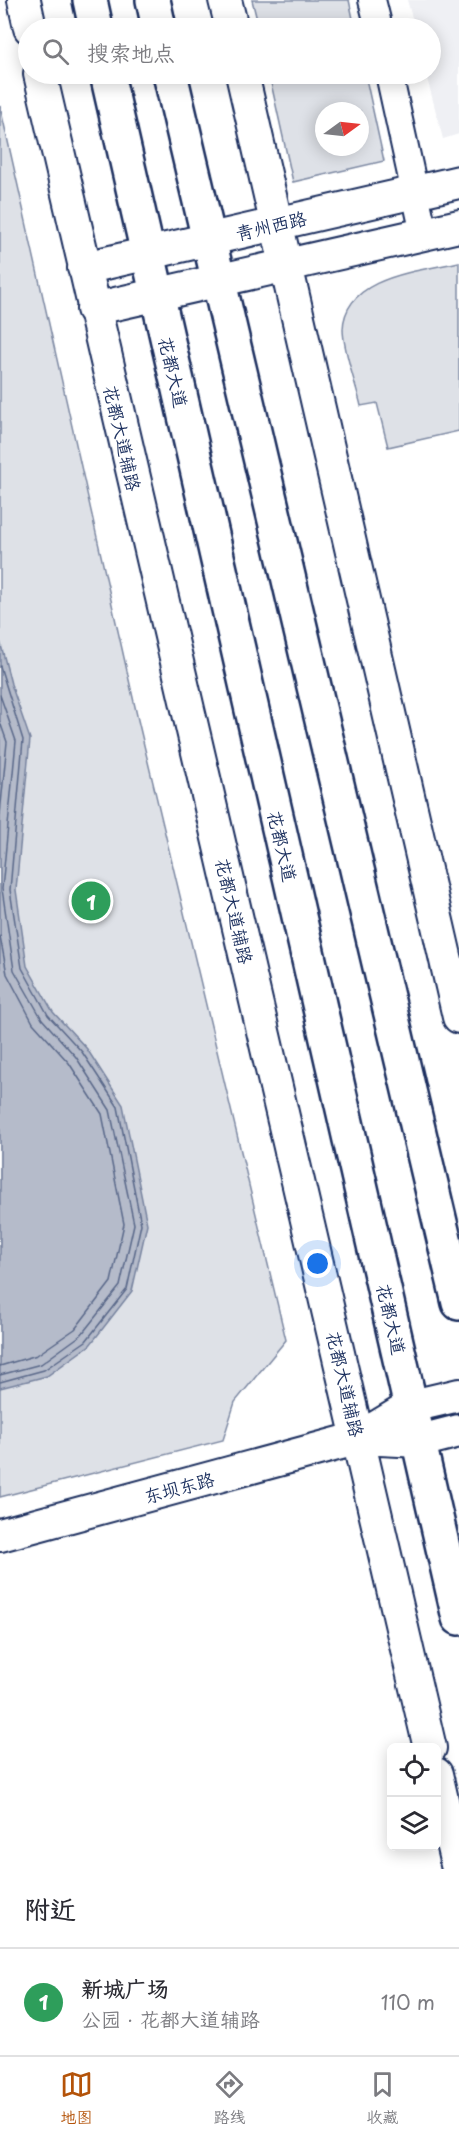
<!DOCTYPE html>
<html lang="zh">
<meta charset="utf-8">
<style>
:root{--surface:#fff;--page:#f7f7f7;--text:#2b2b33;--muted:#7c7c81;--line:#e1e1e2;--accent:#b45309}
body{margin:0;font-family:"Playpen Sans","LXGW WenKai TC",sans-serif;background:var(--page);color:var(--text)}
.controls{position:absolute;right:18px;bottom:18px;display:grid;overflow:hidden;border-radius:9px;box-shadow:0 3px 15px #0003}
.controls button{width:54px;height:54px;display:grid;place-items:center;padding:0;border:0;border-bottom:2px solid var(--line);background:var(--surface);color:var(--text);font:30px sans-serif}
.compass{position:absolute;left:315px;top:102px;width:54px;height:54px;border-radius:50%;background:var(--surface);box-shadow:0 3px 15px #0003;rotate:75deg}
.you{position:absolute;left:318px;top:1264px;width:21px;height:21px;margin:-15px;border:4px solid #fff;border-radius:50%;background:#1a73e8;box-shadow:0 0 0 9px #1a73e833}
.badge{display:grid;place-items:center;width:39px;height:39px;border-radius:50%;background:var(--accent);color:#fff;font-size:20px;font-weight:700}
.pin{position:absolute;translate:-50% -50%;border:3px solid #fff;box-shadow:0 2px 6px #0006}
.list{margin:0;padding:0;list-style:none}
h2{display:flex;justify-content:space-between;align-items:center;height:78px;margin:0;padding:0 24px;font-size:26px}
h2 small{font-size:20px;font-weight:400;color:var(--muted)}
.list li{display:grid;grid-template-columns:39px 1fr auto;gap:18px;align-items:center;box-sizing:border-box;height:108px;padding:0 24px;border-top:2px solid var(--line)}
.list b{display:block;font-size:22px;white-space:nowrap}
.list p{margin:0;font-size:20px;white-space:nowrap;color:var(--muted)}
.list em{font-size:20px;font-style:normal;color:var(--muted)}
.icon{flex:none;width:33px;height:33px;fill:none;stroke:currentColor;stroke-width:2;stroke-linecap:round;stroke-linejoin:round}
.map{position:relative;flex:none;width:459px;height:1869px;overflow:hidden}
.search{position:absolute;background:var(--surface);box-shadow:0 3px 15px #0003;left:18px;right:18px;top:18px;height:66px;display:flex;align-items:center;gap:15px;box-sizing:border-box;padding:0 21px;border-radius:33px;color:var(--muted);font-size:22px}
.sheet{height:186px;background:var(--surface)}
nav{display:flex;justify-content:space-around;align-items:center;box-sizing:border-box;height:84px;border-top:2px solid var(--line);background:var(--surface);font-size:16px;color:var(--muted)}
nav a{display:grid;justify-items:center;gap:3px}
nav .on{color:var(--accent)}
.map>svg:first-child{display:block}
.built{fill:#eff0f4}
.green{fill:#dee1e7;stroke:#7c88a2;stroke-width:1.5;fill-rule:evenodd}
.water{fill:#b5bbca;stroke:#77839f;stroke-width:1.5}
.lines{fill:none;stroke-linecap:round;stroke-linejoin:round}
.shore{stroke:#596789;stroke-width:1.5}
.minor-casing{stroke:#1b2f5e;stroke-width:30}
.tertiary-casing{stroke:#1b2f5e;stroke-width:36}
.primary-casing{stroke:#1b2f5e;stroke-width:38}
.minor{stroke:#fff;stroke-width:26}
.tertiary{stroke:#fff;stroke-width:32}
.primary{stroke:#fff;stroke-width:33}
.labels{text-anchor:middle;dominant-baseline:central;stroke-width:4.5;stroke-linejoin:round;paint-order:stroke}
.street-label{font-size:18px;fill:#1b2f5e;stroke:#fff}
</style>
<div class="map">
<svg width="459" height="1869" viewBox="0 0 459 1869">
<rect width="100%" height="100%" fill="#fff"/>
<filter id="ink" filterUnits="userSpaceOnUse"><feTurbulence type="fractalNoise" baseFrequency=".0167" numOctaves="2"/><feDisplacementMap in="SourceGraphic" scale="12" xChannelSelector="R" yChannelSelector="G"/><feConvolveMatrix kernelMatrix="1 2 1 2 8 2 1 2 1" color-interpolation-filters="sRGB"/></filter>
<g filter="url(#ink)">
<path class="built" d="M407,0H459V134L443,139L426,74H430V28H415Z"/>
<path class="green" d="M252,0H349L355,28H259Z
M269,74H365L384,161L293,182ZM324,111H360V147H324Z
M0,106L138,720L286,1340L235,1402L223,1440L0,1497Z
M459,262V431L388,447L377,403L361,406C356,384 343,350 343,329C345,276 420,271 459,262Z"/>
<path class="water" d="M0,641L11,684L30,739L16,890L27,966L53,1012L87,1049L123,1105L147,1224L132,1291L90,1345L47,1376L0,1388Z"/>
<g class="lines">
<path class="shore" d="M0,666L23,740L10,890L22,968L48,1015L82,1052L118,1107L141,1224L127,1289L86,1341L44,1370L0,1382
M0,695L16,741L2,889L14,970L42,1019L76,1057L110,1110L134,1224L120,1286L81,1335L41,1364L0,1375
M0,722L7,742L0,815
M0,936L7,974L33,1023L69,1063L102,1114L124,1224L111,1282L75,1329L37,1355L0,1366"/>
<g class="minor-casing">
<path id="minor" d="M372,0L379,28
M389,74L424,234"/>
</g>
<g class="tertiary-casing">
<path id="tertiary" d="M24,0L30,28
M225,0L232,28
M40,74L430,1748
M242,74L459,1017
M84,268L459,182
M93,309L459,226
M359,1438L420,1441L459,1431
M0,1535L359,1438L412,1406L459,1395
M436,1774L458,1869"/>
</g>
<g class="primary-casing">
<path id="primary" d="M90,0L96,28
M153,0L159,28
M107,74L459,1618
M170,74L459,1303"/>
</g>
<use href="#minor" class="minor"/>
<use href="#tertiary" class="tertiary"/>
<use href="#primary" class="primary"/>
</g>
</g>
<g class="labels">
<g class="street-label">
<text transform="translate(271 225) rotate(-13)">青州西路</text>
<text transform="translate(174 372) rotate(77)">花都大道</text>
<text transform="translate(123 438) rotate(77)">花都大道辅路</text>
<text transform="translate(283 846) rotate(77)">花都大道</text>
<text transform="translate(235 911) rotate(77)">花都大道辅路</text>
<text transform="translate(392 1319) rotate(77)">花都大道</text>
<text transform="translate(346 1384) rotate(77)">花都大道辅路</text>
<text transform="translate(179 1487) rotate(-15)">东坝东路</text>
</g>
</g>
</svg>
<div class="controls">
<button><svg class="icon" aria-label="locate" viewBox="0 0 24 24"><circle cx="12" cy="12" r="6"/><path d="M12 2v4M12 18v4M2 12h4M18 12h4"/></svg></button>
<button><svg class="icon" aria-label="layers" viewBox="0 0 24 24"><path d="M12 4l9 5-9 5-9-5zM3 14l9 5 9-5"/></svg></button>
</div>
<svg class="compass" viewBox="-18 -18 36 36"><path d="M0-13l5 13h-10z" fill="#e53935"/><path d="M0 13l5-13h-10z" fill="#7c7c81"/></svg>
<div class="you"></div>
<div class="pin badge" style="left:91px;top:901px;background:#2e9e5b">1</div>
<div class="search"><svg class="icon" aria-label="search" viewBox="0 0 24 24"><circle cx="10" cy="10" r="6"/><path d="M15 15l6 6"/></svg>搜索地点</div>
</div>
<section class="sheet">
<h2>附近<small></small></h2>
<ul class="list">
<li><span class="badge" style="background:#2e9e5b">1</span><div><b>新城广场</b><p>公园 · 花都大道辅路</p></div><em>110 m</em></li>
</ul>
</section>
<nav>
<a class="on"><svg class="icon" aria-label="map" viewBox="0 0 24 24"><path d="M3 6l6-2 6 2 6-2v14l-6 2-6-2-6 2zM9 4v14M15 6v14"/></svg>地图</a>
<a><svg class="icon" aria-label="directions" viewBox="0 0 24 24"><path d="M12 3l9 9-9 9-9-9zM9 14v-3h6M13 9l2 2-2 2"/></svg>路线</a>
<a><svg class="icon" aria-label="saved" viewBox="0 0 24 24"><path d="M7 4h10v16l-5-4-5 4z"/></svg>收藏</a>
</nav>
